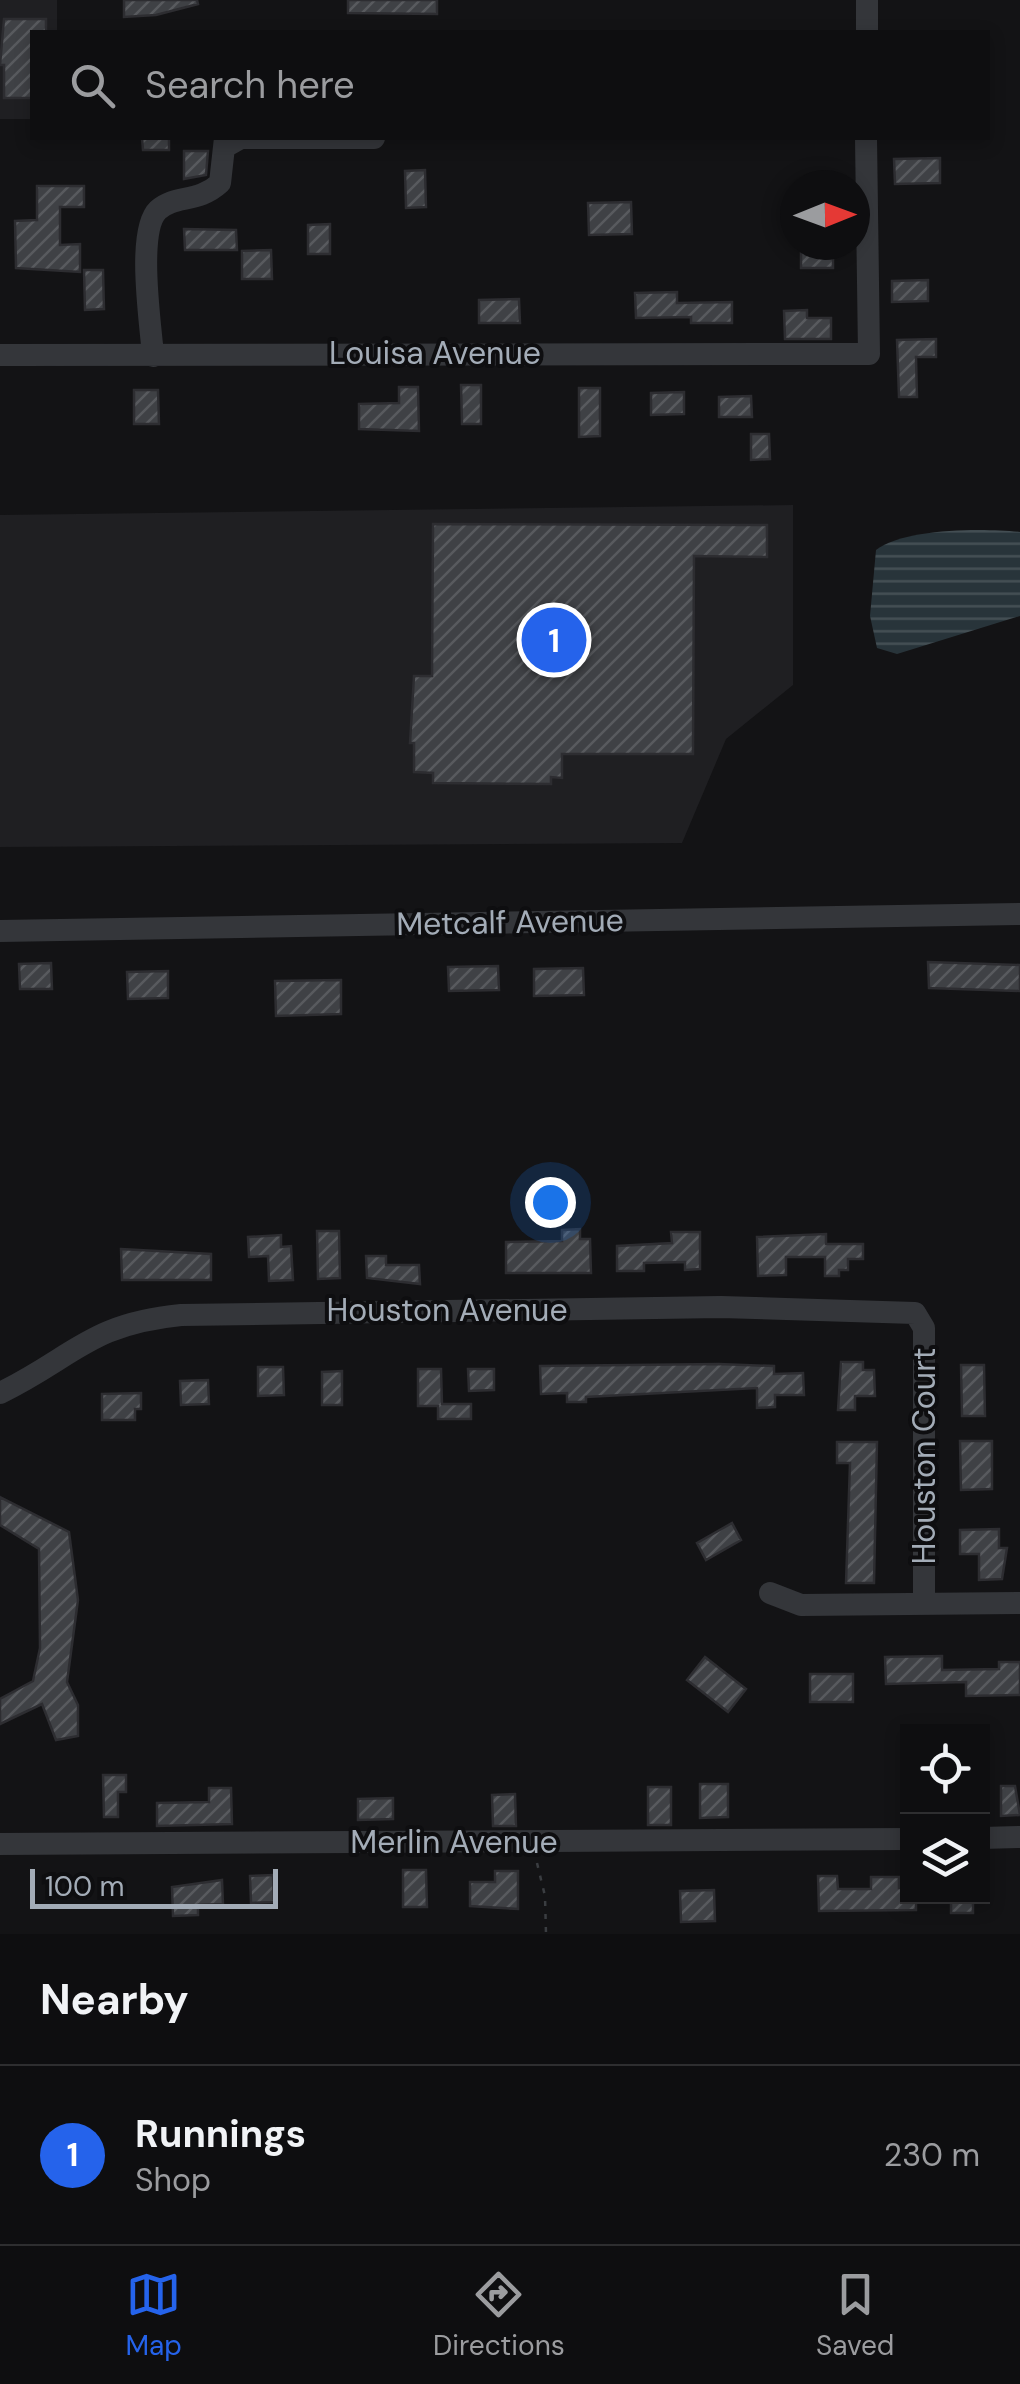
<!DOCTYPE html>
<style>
:root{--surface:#0e0e10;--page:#171719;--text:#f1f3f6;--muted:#9b9c9f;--line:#2e2e30;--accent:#2563eb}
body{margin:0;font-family:"DM Sans",sans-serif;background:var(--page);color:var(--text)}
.controls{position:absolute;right:30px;bottom:30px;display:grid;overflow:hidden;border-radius:0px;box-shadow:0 5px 15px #0003}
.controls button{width:90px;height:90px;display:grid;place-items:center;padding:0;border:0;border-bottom:2px solid var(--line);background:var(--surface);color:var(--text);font:50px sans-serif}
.compass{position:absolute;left:780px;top:170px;width:90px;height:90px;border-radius:50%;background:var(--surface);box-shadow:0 5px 15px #0003;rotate:89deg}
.scale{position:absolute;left:30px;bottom:25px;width:248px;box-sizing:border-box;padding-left:10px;border:5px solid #a3acb7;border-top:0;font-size:28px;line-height:35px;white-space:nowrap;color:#a3acb7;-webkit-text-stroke:8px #0e0e10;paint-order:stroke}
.you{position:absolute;left:550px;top:1202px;width:35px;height:35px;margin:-25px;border:8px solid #fff;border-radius:50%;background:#1a73e8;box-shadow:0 0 0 15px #1a73e833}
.badge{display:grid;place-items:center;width:65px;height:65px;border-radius:50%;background:var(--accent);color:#fff;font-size:32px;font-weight:700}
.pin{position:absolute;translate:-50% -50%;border:5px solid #fff;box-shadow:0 2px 10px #0006}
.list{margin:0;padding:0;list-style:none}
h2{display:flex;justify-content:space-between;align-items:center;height:130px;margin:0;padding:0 40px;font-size:42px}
h2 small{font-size:32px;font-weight:400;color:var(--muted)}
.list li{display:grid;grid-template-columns:65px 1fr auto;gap:30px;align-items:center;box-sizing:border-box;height:180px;padding:0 40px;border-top:2px solid var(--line)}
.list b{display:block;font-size:38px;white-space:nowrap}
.list p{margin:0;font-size:32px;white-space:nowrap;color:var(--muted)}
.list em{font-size:32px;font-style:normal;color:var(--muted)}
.icon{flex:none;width:55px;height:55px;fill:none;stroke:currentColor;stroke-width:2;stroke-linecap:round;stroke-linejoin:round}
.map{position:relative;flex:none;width:1020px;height:1934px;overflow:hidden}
.search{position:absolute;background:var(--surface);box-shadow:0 5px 15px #0003;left:30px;right:30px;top:30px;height:110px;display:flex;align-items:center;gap:25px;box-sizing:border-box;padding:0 35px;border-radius:0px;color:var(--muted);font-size:38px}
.sheet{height:310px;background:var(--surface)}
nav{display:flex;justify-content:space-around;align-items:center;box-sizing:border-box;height:140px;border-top:2px solid var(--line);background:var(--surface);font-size:28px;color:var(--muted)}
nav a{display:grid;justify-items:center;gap:5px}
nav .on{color:var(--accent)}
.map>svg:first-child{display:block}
.built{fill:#1f1f22}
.water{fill:url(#water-rules)}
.building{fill:url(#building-hatch);stroke:#2d2d31;stroke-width:2.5}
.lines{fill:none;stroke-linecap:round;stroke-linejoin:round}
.path{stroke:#3a3d41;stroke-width:2.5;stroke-dasharray:5 8;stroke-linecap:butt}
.minor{stroke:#34363a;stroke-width:22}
.labels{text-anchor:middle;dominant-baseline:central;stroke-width:8;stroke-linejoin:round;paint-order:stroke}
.street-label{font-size:32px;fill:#a3acb7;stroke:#0e0e10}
</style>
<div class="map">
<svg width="1020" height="1934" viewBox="0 0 1020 1934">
<defs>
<pattern id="water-rules" width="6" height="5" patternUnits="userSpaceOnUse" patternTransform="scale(2.5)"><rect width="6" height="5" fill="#28343a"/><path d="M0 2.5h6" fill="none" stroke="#444f54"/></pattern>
<pattern id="building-hatch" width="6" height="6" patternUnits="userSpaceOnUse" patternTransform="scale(2.5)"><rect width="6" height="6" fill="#3f4145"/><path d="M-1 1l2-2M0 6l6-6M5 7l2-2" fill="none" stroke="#585a5e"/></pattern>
</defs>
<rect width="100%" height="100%" fill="#131315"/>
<path class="built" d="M0,0H57V32H32V119H0Z
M793,505V685L726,739L682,843L0,847V515Z"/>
<path class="water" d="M1020,532V616L897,654L877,648L870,616L876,550C904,528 984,528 1020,532Z"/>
<path class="building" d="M124,0H197L198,4L156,15L124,17Z
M348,0H437V14L348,13Z
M4,19H46V32H32V98H4V65H0Z
M142,138H169V150H143Z
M184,151H208L206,175L184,179Z
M940,158V183L895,184L894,159Z
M425,170L426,207L406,208L405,171Z
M37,186H84V207H60V245L80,244V272L16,268L15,221L37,220Z
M631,202L632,234L589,235L588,203Z
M330,224V254H308V225Z
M184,229L236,230L237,250H185Z
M801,248H833V268H801Z
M271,250L272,279H242V251Z
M84,270H103L104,309L85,310Z
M928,280V301L892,302V281Z
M677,292V303L732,302V323H691V317L636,318L635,293Z
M519,299L520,323H479V300Z
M807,310V318H831V339H785L784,311Z
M936,339V357H916L917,397H899L897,340Z
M461,385H481V424H462Z
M399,387H418L419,431L359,429V404L399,403Z
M579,388H600V436L579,437Z
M134,390H158L159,424H134Z
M684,392V414L651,415V393Z
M751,396L752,417H719V397Z
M751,434H769L770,459L751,460Z
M433,524L767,525V557L694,556L693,754H562V778L551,777V784L433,783V773L414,772V743H410L414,676H432Z
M928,962L1020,965V991L929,988Z
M51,963L52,989H20L19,964Z
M498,966L499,990L449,991L448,967Z
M583,968L584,995L534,996V969Z
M168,971V998L128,999L127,972Z
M341,980V1014L276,1016L275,981Z
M580,1229V1239H590L591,1273H506V1242L562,1241V1230Z
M317,1231H339L340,1278L318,1279Z
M671,1232H700V1269L685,1270V1262L644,1263V1271H617V1246L672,1243Z
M826,1234V1244H863V1259H848V1270H839V1276H825V1257H786V1275L758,1276L757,1237Z
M281,1235V1247L291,1246L293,1280L269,1281L268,1256L249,1257L248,1237Z
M121,1249L211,1254V1280H122Z
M366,1256H386V1265H419L420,1284L367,1278Z
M841,1362H863V1370H874L875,1396H855V1410H838Z
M719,1364L774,1366V1374L803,1373L804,1395H775V1407L757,1408V1388L586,1397V1402H567V1393L541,1394L540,1366Z
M961,1365H984L985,1416H962Z
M258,1367H283L284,1395L258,1396Z
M418,1369H441L442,1404H471V1419H438V1406H418Z
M468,1369H494V1390L469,1391Z
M342,1371V1405H322V1372Z
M208,1380L209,1404L181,1405L180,1381Z
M141,1393V1409H135V1420H102V1394Z
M960,1441H992V1489L961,1490Z
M837,1442H877L874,1583H846L850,1463H837Z
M0,1497L69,1532L78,1600L67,1682L78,1705V1736L56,1740L42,1704L0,1724V1699L33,1681L40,1648L39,1549L0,1525Z
M732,1523L741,1540L706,1560L697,1543Z
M999,1529V1548H1007L1002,1579L979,1580V1554H960V1530Z
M942,1656V1670L999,1669V1662H1020V1695L966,1696V1682L886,1684L885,1657Z
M705,1657L746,1689L728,1712L687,1680Z
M810,1674H853V1702H810Z
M103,1775H126V1792H118V1817H104Z
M700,1784H728V1817L700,1818Z
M1001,1786H1015L1020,1815L1001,1816Z
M648,1787H671V1825H648Z
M209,1788H231L232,1824L157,1826V1803L209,1802Z
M515,1794L516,1826H493L492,1795Z
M393,1798V1819L358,1820V1799Z
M403,1870H426L427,1907H403Z
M495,1871H518V1909L470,1906V1882H495Z
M273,1875L274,1902L251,1903L250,1876Z
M818,1876H837L838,1889H871V1877H899V1888H908V1896H916V1910L819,1911Z
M222,1880L223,1904L198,1905V1915L173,1916L172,1887Z
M714,1890L715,1921L681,1922L680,1891Z
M951,1896H973V1913H951Z"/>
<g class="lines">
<path class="path" d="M537,1863L545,1896L546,1934"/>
<path class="minor" d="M867,32V0
M225,147L241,138H374
M0,355L869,354L866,138
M153,356C151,326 136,231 158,210C176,194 197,204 220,183L225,138
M0,931L1020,914
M0,1393C74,1357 89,1324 181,1315L721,1307L915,1313L924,1328V1603
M770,1593L801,1605L1020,1603
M982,1838L1020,1837
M0,1844L908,1839"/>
</g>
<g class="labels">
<g class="street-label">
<text x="435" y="353">Louisa Avenue</text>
<text transform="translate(510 922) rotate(-1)">Metcalf Avenue</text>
<text x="447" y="1310">Houston Avenue</text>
<text transform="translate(924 1456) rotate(-90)">Houston Court</text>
<text x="454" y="1842">Merlin Avenue</text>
</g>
</g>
</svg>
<div class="controls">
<button><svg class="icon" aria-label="locate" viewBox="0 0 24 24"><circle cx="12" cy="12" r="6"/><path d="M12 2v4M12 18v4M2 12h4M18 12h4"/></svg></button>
<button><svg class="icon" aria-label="layers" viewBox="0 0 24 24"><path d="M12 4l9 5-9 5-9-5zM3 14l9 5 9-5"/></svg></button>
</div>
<svg class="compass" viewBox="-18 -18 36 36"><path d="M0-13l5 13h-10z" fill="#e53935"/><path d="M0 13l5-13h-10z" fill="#9b9c9f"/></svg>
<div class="scale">100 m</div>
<div class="you"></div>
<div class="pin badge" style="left:554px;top:640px">1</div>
<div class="search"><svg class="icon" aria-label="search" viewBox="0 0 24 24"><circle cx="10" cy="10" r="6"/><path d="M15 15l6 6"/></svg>Search here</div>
</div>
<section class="sheet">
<h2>Nearby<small></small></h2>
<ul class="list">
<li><span class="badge">1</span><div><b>Runnings</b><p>Shop</p></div><em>230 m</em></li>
</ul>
</section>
<nav>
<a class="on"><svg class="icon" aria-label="map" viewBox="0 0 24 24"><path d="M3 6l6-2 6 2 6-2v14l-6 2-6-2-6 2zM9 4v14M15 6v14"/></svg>Map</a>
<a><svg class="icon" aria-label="directions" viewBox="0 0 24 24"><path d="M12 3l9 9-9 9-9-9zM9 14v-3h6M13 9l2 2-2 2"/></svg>Directions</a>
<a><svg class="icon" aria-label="saved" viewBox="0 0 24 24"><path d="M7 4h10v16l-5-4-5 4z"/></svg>Saved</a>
</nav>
